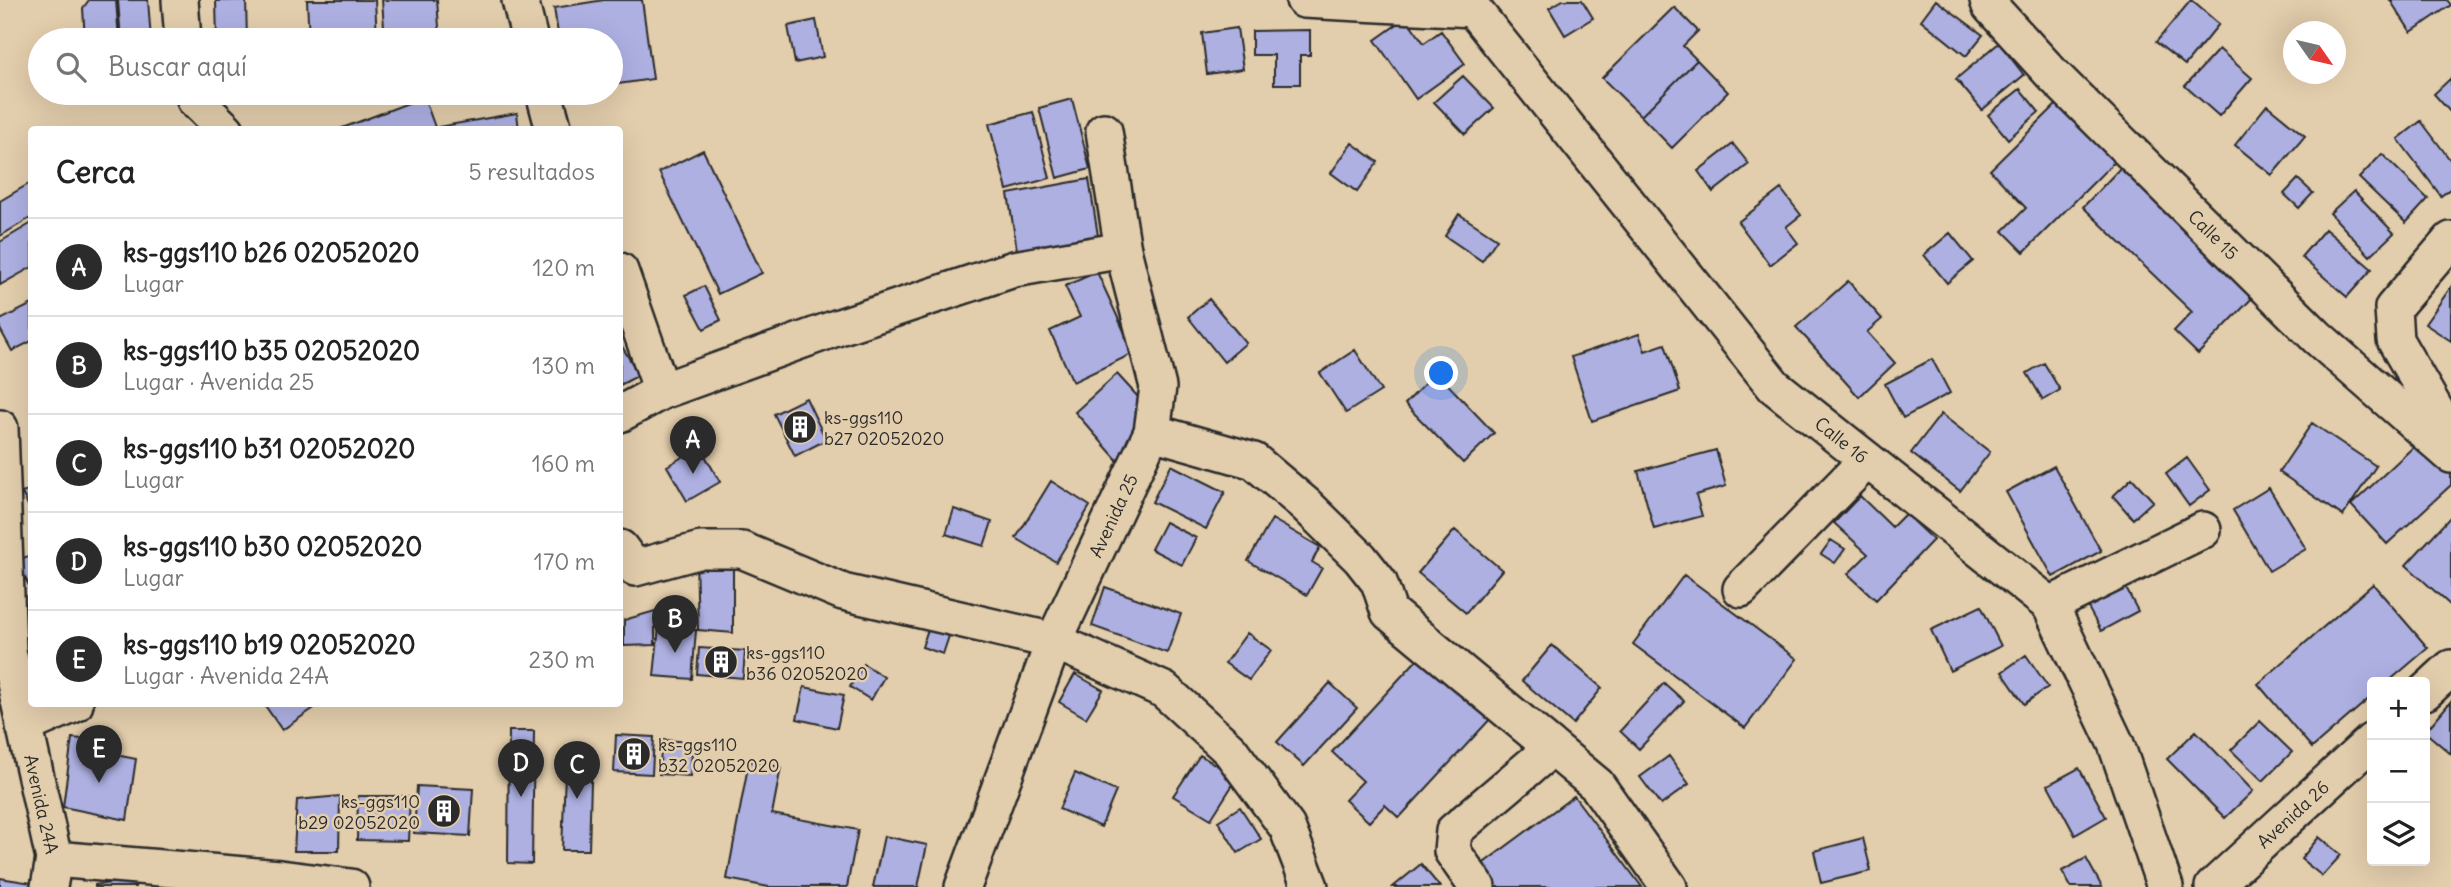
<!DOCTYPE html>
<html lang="es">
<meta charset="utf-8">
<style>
:root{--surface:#fff;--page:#f6f6f6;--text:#222;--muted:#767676;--line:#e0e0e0;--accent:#2b2b2b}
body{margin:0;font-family:Delius,sans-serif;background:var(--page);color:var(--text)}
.controls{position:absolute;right:21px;bottom:21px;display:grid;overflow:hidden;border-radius:7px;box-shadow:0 7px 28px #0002}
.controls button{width:63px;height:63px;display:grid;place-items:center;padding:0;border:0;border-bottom:2px solid var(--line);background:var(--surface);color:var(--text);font:35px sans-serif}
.compass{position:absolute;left:2283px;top:21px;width:63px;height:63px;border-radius:50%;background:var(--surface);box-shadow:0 7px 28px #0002;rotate:124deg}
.you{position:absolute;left:1442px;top:374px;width:24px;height:24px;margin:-18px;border:5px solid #fff;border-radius:50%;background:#1a73e8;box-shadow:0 0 0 10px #1a73e833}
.badge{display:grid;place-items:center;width:46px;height:46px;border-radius:50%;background:var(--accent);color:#fff;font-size:23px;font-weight:700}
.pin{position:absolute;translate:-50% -58px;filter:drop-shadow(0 2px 4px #0008)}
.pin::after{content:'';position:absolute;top:37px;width:24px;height:21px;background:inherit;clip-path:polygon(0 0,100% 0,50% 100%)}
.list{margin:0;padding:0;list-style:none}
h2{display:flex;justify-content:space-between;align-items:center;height:91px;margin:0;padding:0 28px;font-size:30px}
h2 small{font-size:23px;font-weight:400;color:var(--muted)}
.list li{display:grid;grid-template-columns:46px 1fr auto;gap:21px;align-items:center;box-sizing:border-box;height:98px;padding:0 28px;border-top:2px solid var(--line)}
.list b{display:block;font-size:26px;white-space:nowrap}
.list p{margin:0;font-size:23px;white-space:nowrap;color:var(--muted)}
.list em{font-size:23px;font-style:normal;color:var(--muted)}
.icon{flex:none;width:38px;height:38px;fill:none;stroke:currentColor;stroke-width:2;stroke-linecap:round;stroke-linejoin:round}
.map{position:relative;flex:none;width:2451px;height:887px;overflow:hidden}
.search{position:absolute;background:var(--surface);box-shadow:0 7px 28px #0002;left:28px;top:28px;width:595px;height:77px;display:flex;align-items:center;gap:18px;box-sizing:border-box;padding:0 24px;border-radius:38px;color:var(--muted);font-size:26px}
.panel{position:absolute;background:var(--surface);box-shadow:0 7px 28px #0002;left:28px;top:126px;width:595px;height:581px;border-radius:7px}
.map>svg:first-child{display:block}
.building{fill:#adb0e1;stroke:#2b2b2b;stroke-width:2}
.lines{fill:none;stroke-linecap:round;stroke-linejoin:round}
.minor-casing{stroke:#2b2b2b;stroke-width:40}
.minor{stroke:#e2cdac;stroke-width:35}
.labels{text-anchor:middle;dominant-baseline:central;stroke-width:5;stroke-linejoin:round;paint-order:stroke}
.street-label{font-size:18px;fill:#2b2b2b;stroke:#e2cdac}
.poi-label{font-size:18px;fill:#2b2b2b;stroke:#e2cdac;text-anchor:start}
</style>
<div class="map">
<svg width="2451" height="887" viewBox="0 0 2451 887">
<rect width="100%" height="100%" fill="#e2cdac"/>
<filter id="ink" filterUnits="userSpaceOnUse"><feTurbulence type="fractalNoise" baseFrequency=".0143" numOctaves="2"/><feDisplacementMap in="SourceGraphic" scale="14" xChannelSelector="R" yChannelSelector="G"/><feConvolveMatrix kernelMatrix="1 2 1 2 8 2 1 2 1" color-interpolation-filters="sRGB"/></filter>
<g filter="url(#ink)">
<path class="building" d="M89,0H116L119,40H85L83,8Z
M118,0H148L151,40H121Z
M246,0L247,40H217L216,1Z
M307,0H375L377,38L309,40Z
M382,0H437L440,40H385Z
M604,0H642L653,79L611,85V40H559L554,8Z
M1563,0H1582L1593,18L1565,35L1549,8Z
M1936,0L1983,35L1966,56L1921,20Z
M2191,0L2219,24L2185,65L2156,42Z
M2390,0H2447L2451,5L2411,32Z
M1674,7L1698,31L1683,46L1697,60L1641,116L1602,78Z
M1406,18L1424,43L1441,31L1465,64L1416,99L1375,40Z
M816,20L823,57L795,63L788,26Z
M1237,28L1243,69L1207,74L1202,33Z
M1310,30V55H1300V84H1274V55H1252V31Z
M1999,43L2024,75L1982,110L1956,79Z
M2219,49L2252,78L2219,116L2185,86Z
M1697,60L1728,92L1672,148L1641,116Z
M1463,76L1494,108L1465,134L1434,102Z
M2451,78V113L2434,94Z
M2020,89L2039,112L2008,139L1988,115Z
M121,93H136L137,101H120Z
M424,97L436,130H337Z
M1072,99L1090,169L1057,178L1039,108Z
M2059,102L2116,160L2024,252L2003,231L2026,208L1990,170Z
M2267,105L2305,136L2272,175L2235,145Z
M1033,112L1050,178L1007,190L989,124Z
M517,113L519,130H439L438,127Z
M2421,121L2451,161V188L2441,196L2398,139Z
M1352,143L1378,162L1357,192L1331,173Z
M1733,144L1749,164L1713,192L1698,171Z
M703,150L762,273L718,294L659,172Z
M2382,154L2428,199L2406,223L2359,178Z
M2126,162L2259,291L2198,354L2174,331L2192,312L2083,207Z
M1089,179L1099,242L1018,256L1008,194Z
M2298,179L2313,193L2299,208L2284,194Z
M32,182V217L0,236V201Z
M1781,189L1801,215L1786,227L1798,243L1770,265L1738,222Z
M2354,191L2394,233L2370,256L2330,213Z
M1459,214L1497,239L1482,261L1445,236Z
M32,223V267L0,285V242Z
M2325,229L2372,269L2347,297L2301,257Z
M1950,233L1973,261L1947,283L1924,255Z
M1097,272L1134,353L1073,382L1050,331L1080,317L1065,286Z
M1848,281L1882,319L1867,332L1895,363L1859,397L1796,327Z
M704,286L721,320L704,329L686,295Z
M2451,287V341L2425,324Z
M1209,299L1246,343L1224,362L1188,317Z
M32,304V341L12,351L0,329V320Z
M1639,334L1645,351L1665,344L1680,391L1592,421L1571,357Z
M620,343L639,375L620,385Z
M1355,350L1381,391L1346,413L1320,373Z
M1932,359L1950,393L1903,418L1885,384Z
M2044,363L2060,390L2043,400L2027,373Z
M1436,372L1494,433L1463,463L1405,404Z
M1117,374L1150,410L1119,462L1075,412Z
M806,398L826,440L795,456L774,414Z
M1941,414L1990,452L1960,491L1911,453Z
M2312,423L2376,466L2343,516L2279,472Z
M2423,438L2451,469V485L2387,544L2351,505Z
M700,447L720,482L687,501L667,466Z
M1716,450L1726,486L1696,495L1702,516L1654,529L1638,471Z
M2187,458L2210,490L2189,506L2166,474Z
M1171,465L1225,492L1206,529L1152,502Z
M2054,466L2101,551L2053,577L2006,492Z
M2132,478L2153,501L2133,519L2113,496Z
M1051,481L1090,506L1056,562L1016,538Z
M2269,488L2306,549L2269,571L2233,510Z
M32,489V513L22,493Z
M1860,496L1892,527L1905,514L1933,540L1876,600L1848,574L1868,554L1834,523Z
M954,509L992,522L984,546L946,534Z
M2451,516V606L2406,565Z
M1272,519L1320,547L1312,562L1322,568L1307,595L1248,561Z
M1165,522L1196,538L1182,565L1151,549Z
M1455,530L1502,570L1466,613L1418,573Z
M1831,540L1845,549L1835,563L1821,554Z
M32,554V592L17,561Z
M696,559H733V633L698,630Z
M1684,575L1797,659L1745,728L1633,644Z
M2119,575L2138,611L2101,631L2081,595Z
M2373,584L2428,648L2388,682H2372V696L2312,748L2258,684Z
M1105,587L1181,614L1167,653L1092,626Z
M1981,606L2001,646L1950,671L1931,630Z
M655,611V645L624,646V620Z
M931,620L952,627L943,654L922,647Z
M659,627L696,630L692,679L654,676Z
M1247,633L1271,650L1249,680L1225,663Z
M1552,645L1602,688L1573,724L1522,681Z
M699,648L745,651L743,678L697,674Z
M1424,652L1493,716L1399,818L1385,805L1369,822L1345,800L1363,781L1332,752Z
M2026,655L2048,687L2024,704L2002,672Z
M864,664L884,677L871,700L850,687Z
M1075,674L1103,690L1086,718L1059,702Z
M1330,683L1357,708L1304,766L1277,742Z
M1664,683L1684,701L1639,749L1620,731Z
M804,687L844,695L837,728L797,719Z
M2451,701V754L2425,732Z
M264,704H320L282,730Z
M2260,721L2292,752L2263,781L2231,750Z
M509,731H534L532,864L508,863Z
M2196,731L2253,791L2225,818L2167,759Z
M616,735L654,737L652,774L614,772Z
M72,738L92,740L91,750L136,759L127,820L63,807Z
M662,740L693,742L690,776L659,774Z
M566,747L592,748L589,850H562Z
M1200,755L1237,778L1211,819L1173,796Z
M1669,756L1689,784L1661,805L1640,777Z
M749,761L781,767L772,814L858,830L847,887H769L727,879Z
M2079,768L2106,817L2075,835L2048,785Z
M1075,773L1116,791L1101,827L1059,809Z
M417,786L473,789L470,836L414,833Z
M340,796L339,851H294L297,800Z
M358,796H410L408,841L357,840Z
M1574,796L1642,887H1497L1481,865Z
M1240,807L1261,839L1238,853L1218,821Z
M884,836L927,845L918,887H873Z
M2319,837L2341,855L2322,876L2301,859Z
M1863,838L1871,871L1821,883L1814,851Z
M2086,858L2102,887H2071L2062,871Z
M1421,864L1440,887H1393Z
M0,878L32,883L31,887H0Z
M136,880L135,887H95V885Z"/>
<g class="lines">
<g class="minor-casing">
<g id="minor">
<path d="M180,0L183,40"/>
<path d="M520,0L530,40"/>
<path id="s1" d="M1304,0L1473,9L1774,386L2050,605L2116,744L2165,887"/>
<path id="s2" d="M1988,0L1990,6L2053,75L2317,337L2451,455"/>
<path d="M194,93L195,100L226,130"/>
<path d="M544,93L554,130"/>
<path d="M620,271L662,391"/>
<path d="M620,414L662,391L839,327L1014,269L1123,250"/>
<path id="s3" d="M0,428L8,651L54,859L49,887"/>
<path d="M1152,432L1254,461L1306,505L1360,558L1379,582L1389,612L1597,785L1669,887"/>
<path d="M2448,451L2440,418L2395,340L2393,308L2451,240"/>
<path d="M620,548L635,568L701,550H742L843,592L1054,641L1164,690L1230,750L1287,827L1310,887"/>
<path d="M1741,589L1867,460"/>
<path d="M2050,605L2203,530"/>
<path d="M2425,692L2451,668"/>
<path d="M24,726L75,704"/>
<path d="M54,859L280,878L351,887"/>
<path id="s4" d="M963,887L1054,641L1152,432L1158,387L1123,250L1104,131"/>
<path d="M1477,887L1452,851L1454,831L1552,748"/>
<path id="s5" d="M2213,887L2372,741"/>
</g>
</g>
<use href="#minor" class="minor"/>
</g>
</g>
<defs>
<g id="building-disc" transform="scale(1.75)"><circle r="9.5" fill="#2b2b2b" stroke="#e2cdac"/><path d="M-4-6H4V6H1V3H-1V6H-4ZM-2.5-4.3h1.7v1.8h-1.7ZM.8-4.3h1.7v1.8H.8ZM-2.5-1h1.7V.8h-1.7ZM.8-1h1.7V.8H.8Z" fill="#fff"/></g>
</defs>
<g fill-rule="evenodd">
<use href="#building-disc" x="800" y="427"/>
<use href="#building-disc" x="721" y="662"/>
<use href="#building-disc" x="634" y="754"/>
<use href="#building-disc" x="444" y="811"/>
</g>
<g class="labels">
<g class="street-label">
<text stroke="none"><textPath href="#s2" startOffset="326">Calle 15</textPath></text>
<text stroke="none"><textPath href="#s1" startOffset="738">Calle 16</textPath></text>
<text stroke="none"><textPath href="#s4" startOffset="401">Avenida 25</textPath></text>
<text stroke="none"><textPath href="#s3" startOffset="380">Avenida 24A</textPath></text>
<text stroke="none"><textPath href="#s5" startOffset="108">Avenida 26</textPath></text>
</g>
<g class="poi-label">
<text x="824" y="417">ks-ggs110<tspan x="824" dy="21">b27 02052020</tspan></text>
<text x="746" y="652">ks-ggs110<tspan x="746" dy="21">b36 02052020</tspan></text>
<text x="658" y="744">ks-ggs110<tspan x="658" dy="21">b32 02052020</tspan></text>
<text x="420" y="801" text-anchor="end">ks-ggs110<tspan x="420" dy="21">b29 02052020</tspan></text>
</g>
</g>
</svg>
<div class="controls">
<button>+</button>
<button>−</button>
<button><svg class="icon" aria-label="layers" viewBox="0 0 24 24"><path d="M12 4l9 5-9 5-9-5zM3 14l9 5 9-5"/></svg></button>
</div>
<svg class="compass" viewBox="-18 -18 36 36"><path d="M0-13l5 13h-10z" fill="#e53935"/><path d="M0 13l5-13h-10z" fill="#767676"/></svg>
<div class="you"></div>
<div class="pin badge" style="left:693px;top:474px">A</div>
<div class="pin badge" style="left:675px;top:653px">B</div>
<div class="pin badge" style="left:577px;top:799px">C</div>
<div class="pin badge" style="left:521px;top:797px">D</div>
<div class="pin badge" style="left:99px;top:783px">E</div>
<div class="search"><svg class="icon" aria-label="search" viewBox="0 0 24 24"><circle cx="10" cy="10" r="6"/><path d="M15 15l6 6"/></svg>Buscar aquí</div>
<section class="panel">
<h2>Cerca<small>5 resultados</small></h2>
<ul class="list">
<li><span class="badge">A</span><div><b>ks-ggs110 b26 02052020</b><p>Lugar</p></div><em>120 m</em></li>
<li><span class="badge">B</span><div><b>ks-ggs110 b35 02052020</b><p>Lugar · Avenida 25</p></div><em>130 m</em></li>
<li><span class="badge">C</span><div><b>ks-ggs110 b31 02052020</b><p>Lugar</p></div><em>160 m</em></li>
<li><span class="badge">D</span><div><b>ks-ggs110 b30 02052020</b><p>Lugar</p></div><em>170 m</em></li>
<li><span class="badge">E</span><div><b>ks-ggs110 b19 02052020</b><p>Lugar · Avenida 24A</p></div><em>230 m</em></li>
</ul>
</section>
</div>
